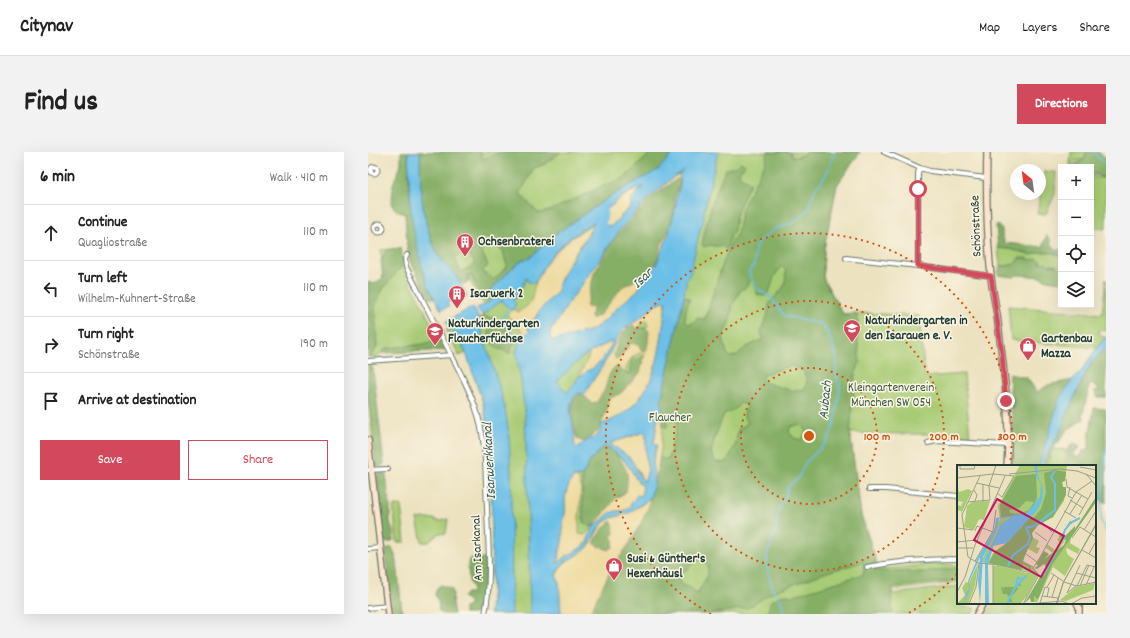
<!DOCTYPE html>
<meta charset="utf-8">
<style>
:root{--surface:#fff;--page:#f2f2f2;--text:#222;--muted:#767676;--line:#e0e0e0;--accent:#d1495b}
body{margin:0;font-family:Dekko,sans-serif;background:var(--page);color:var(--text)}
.controls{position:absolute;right:12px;top:12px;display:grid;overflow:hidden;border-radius:0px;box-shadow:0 4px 16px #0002}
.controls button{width:36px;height:36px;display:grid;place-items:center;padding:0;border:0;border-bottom:1px solid var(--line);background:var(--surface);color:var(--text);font:20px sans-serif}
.compass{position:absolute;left:642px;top:12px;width:36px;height:36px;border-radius:50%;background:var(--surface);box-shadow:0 4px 16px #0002;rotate:331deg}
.stop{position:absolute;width:12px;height:12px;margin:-9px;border:3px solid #d1495b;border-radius:50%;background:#fff}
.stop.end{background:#d1495b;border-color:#fff;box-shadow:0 1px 4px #0008}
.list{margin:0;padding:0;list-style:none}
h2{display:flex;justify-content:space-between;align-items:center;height:52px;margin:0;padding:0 16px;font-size:17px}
h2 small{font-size:13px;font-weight:400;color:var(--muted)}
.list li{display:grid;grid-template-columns:26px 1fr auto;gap:12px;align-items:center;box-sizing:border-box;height:56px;padding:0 16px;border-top:1px solid var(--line)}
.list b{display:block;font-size:15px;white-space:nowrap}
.list p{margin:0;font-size:13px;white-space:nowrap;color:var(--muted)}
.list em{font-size:13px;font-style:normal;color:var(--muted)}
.actions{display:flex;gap:8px;padding:12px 16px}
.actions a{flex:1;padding:9px 0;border:1px solid var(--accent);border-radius:0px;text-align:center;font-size:14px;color:var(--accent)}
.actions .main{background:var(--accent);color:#fff}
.icon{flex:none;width:22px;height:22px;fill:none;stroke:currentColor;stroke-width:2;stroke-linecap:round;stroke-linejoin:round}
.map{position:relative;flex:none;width:738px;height:462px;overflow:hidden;border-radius:0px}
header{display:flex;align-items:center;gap:24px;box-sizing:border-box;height:56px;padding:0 20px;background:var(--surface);border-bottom:1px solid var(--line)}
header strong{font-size:19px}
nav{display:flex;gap:22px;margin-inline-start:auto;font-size:14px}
.intro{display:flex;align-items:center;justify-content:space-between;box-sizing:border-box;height:96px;padding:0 24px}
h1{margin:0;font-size:28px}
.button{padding:10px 18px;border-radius:0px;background:var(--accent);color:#fff;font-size:14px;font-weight:700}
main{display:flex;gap:24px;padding:0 24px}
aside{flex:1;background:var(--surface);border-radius:0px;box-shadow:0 4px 16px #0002}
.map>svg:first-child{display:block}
.green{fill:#a8cb74;stroke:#648454}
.forest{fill:#86af66;stroke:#52764d;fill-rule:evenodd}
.sand{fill:#eeda9e;stroke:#868c69;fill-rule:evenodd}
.water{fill:#6cc0e8;stroke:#467e8e;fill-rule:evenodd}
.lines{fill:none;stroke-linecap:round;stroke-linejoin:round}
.stream{stroke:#6cc0e8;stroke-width:1.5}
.river{stroke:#6cc0e8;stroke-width:8}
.street-casing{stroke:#677765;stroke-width:6}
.secondary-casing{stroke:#677765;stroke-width:8}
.street{stroke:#fff;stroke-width:4}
.secondary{stroke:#fde4d1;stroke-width:5.5}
.route{stroke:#d1495b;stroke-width:5}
.ring{fill:none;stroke:#d45610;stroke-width:2;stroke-dasharray:2 4}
.labels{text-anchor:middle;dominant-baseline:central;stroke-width:3;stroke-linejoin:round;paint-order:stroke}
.street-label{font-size:13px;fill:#1f3d34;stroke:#fcf5e5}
.poi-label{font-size:13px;font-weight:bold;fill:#1f3d34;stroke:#fcf5e5;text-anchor:start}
.park-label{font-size:13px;fill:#3a5941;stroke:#fcf5e5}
.water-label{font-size:14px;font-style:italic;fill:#325e61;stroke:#fcf5e5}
.inset-river{fill:none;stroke:#6cc0e8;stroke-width:2}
.inset-road{fill:none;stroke:#9aa088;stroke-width:1}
.view{fill:#c2185b;fill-opacity:0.15;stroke:#c2185b;stroke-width:2}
.inset-edge{fill:none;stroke:#1f3d34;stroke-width:2}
.centre{fill:#d45610;stroke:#fcf5e5;stroke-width:2}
.ring-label{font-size:12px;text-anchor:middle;font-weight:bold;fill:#d45610;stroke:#fcf5e5;stroke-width:3;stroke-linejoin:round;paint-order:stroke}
</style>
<header>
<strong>Citynav</strong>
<nav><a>Map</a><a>Layers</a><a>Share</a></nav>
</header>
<div class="intro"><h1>Find us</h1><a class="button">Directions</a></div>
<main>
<aside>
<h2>6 min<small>Walk · 410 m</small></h2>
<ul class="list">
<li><svg class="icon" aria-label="ahead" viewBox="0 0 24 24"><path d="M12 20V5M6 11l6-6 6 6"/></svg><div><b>Continue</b><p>Quagliostraße</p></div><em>110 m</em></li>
<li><svg class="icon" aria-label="left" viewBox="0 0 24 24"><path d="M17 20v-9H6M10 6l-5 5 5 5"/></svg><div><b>Turn left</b><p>Wilhelm-Kuhnert-Straße</p></div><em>110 m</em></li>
<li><svg class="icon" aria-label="right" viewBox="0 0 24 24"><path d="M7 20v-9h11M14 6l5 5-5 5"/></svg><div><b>Turn right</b><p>Schönstraße</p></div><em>190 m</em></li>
<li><svg class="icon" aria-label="arrive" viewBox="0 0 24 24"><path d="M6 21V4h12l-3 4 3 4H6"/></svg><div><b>Arrive at destination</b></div></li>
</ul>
<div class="actions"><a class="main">Save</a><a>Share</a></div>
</aside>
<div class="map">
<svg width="738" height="462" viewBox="0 0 738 462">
<rect width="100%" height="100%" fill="#fcf5e5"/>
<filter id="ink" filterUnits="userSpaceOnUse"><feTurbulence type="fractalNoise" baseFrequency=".025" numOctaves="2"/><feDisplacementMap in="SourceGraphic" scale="8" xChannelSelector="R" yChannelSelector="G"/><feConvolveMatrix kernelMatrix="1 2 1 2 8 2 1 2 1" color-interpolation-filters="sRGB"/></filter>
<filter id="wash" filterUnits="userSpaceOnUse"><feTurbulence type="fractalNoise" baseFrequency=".012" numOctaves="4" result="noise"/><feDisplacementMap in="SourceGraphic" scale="16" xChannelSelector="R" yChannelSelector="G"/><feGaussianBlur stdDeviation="0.9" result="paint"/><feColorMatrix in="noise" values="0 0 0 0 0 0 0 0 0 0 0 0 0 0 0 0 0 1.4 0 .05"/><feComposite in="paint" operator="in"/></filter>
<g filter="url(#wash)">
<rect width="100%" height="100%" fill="#ece2c0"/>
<path class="green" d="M40,0H492L469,33L456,97L455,126L475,162L499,161L551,164L557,225L596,222L602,283L482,281L493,363L508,409L509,417L568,412L590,413V430L525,438L524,442L590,434V451H595L596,455L607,456L604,462H122L124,433L123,293L115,251L105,222L116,187L110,166L113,165L114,166V164L121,159L116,151L112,148L99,123L88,124Z
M703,0H718L717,7L707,9L702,13Z
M676,20H688L687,42L678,62H669Z
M723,25L738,26V77L723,75L724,65H723Z
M32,96L35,109L34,114L77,198L13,201L10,205H0L4,157L15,126L13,98Z
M630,96L642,97L664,103C672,97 683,101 692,103L693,118L690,115L686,113L647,112L638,114L632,113Z
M738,127V179L731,178L730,181L737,186L729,196L643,188L640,154L734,162Z
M82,177L88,182L98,201L91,204L82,185L84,184L82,180L80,181L78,178Z
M684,297L698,298L697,314H679L681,306Z
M33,353L37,390H29L25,355Z
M57,366L58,367H67L68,369H75V368L80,367L78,381L77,382L71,381L61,390H54L49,367Z
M625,451H696L703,462H619Z"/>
<path class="forest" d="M33,0H40C40,33 43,63 50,95C53,113 58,129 66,145L64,147L61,145L42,109L39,94L37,62L31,60L26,56L24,51L25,32L33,12Z
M52,0H112L115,7L134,0H193L175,13L166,16L152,42L170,61L181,59L235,34L256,26L284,0H306L290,18L262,33L237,48L186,83L162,106L154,108L142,118L124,137L123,139L127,145L121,150L114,145L103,124L100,123V130L96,132L91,129L87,123L76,111L68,100L60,77L53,45ZM114,85L126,89L125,93L135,98L138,111L140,113L126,128L119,122H116L115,118L120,114L112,96L108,91ZM99,99L107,112L93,120L86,106Z
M399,0H422L424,5L432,4L440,0H492L469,33L456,97L455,126L475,162L489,161L490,193L492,210L487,223L482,281L493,363L508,409L507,418L510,419L555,420L590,416V428L526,435L523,442L525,462H395L400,459L403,449L417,442L423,444L496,422L495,410L462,419L415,436L401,442L380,456L341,462H221L243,418L261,392L272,373L282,350C282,344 285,339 286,333C289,325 290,315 291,306L293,305L295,307L300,308L310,270L299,266V276L295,274L293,248L316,144L322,146L318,158L317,169L320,172L327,170L329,166L337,167L354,114L363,90L369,82L374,56L395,15L398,8ZM413,114L418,119L417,132L414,137L401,152L399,165L395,173L393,179L395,187L377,196L369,203L363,205L359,202L355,185L362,168L365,152L373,138L378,135L382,128L385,131L390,143L397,144L402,138L406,125ZM423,214L435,218L439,228L437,237L425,239L405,233L393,229L396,222ZM373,251L378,253L376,265L380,271L370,278L368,292L358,311L347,310L343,300L347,285L356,262L366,258ZM428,273H432L438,279L434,288L426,286L421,280L422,275ZM333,407L340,414V423L329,442L323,436L314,433L308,425L311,420C323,419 322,410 333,407Z
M718,0H730L738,6V26L728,23H723V15H701L717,7Z
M373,10L377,13L371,20L372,25L379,28L382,31L371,55L368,64L366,78L361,88L358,98L354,94H346L342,93L336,95L334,93C339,65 346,43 358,17L366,15Z
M309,27H311L312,30L306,46L307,53L302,76L294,91L288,111L264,130L254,135L232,163L224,167L222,164L226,154L221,156L218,154L221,143L226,121L241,95L251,80L283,46Z
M628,73L631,74V76L634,77V83L637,91L675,95L679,83L683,88V94H686L687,97L693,98V103C684,101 672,97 664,103L642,97L630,96Z
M32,96L35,109L34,114L15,137L7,155L9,195L3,205H0V130L6,132L15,126L13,108L19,98Z
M651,106H658L663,108L669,107L673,109L672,112L678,110L681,113L689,114L693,118V130L679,128L672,125L653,123H649L646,125L630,123L632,113L638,114L647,112Z
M116,164L124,166L126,165L131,173H135L149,188L144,195L141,202L134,197L131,198C127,195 125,191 121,188V180L124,176L117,173L113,165Z
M266,173L268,176H278L281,179C280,186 281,192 278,199H256L252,206L248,208L246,202C250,191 253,177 266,173Z
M67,188L74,191L77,198L14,201L18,196H22L56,192Z
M738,195V245H729L727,241V238L731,239L730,235L722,231L716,257L714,264L717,266L699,278L689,292L684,297L681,306L679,314H675L676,309L682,296L690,284L693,278L699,261L716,225L724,210Z
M276,205L272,221L253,241L243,246L230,279L216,290L209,287C206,275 197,248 212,242L219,246L223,251C227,247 232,243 235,239C241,231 239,218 250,214L257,220L262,222C264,216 261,212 265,206H267L270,208L272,206Z
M0,213H2L5,217L16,312L12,315L8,313L0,247Z
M641,222L659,226L669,240L680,233L704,228L691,247L671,314H644L645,279Z
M726,256L738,257V351L732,347L727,351V314H699L700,297L705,291L709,292L711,294V297L707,300L706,303L708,305H711L715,299L721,297V286Z
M237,293C246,300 261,314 260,327C260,331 259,335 258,340C254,342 250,344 247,347C238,356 233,370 222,375L215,370L214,324L222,309Z
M12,320L18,323L22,355V369L25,382V388L23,390H17L14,382L9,327V322Z
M243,369L245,371C246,380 249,391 241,398L231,395L226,391C229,384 237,373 243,369Z
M24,395L29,409L34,462H25L17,404L18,397Z
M103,406L118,407L116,439L107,462H96V456L101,454V450L95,445L99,441H103L105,437L101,429L100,411Z
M73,433L83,436L85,441L84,452L86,462H75L71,459L70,449L67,443L69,436Z"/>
<path class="sand" d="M316,18L308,46V53L301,81L288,113L278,124L270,138L248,157L233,172L224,178L188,188H184L182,185L183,176L187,173L202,149L233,106L251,79L281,46L306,25ZM309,27H311L312,30L306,46L307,54L302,76L294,91L288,111L264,130L254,135L232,163L224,167L222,164L226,154L221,156L218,154L221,143L226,121L241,95L252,80L283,46Z
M276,34L268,42L263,54L243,74L233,73L237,60L239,57L246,52L248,49L262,40Z
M227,70C217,90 191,118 190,139L169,162L161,179L158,183L139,163L145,157L150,160C168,150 162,147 168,130C169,125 173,119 176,114C190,94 207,83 227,70Z
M297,149L298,150C292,199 290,253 234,272L231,282L224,288L209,296L206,294V281L204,273L203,260L204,248L208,242L212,241L226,227L240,205L251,181L256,177L272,166L288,153L292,150ZM275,169H279L280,173L278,176L281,179C280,186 281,192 278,199H274L270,193L263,191L252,206L248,208L246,202C250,191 253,177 266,173L268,176H271ZM273,201L277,202L272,221L253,241L243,246L241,248V253L230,279L216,290L209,287C206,275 197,248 212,242L219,246L223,251L229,250C231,246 234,242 236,239C240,230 240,217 250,214L252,218L257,220C260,211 262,203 273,201Z
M245,189C242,198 229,217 220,219L215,223L211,224L221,204V202L223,199Z
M294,257C296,283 292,308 286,333L285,308L289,293L286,292L289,270Z
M276,280L278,283V309L280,318L277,330L274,327L270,318L242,291L262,285Z
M249,303C262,311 265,325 275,335L273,345L269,344L260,357L254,359H249L242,361L234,368L226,374L218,392L205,401L195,406L191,411H188L191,406L192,397C195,391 194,383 195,376C195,371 196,366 197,361C198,357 197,353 197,348C197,341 201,331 206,325H210L213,336L211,367V382L217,383L234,364L247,347L258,340C261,321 260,319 249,303Z
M282,346L281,354L272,373L261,392L243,418L221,462H193L188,424C196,405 208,407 220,395C227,387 229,376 238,369C242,366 247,365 252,364C257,362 262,360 266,357C272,355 277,350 282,346ZM243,369L245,371L246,381L243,385L246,388L245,395L241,398L235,396V394L231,395L226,391C229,384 237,373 243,369Z"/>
<path class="water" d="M40,0H52C52,33 53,68 68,99C72,109 81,114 87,123C92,129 95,137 99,144L90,149L88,146L79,151L81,154L73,158L60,134L53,111L46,79L43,60Z
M306,0H350L336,60V65L335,72L333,74L322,122L318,128V133L317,135L316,138L317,140L293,248L294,257L289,270L286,292L289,293L285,308L286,333L282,346L261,361L245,365L237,369L231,375L221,393L215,399L197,410L190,418L188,424L191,429L193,462H162L161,394L157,264L153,229L148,201L151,188H153L161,179L159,175L164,168L167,167L172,158L190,139V134L199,115L222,80L226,70C214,77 195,90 186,101C178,110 173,120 167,131L160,130L158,126L152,139L145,149L148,152C147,155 146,156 143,158L134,150L135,148L114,163L109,156L118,152L127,145L123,139L124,137L142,118L154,108L162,106L186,83L237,48L262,33L290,18ZM316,18L311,23L313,30L308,46V53L301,81L288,113L278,124L270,138L248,157L233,172L224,178L188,188H184L182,185L183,176L187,173L202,149L233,106L251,79L281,46L306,25ZM275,35L263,48V55L243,74L233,73L237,60L239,57L246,52L248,49L262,40ZM297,149L298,150C292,199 290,253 234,272L231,282L224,287H221L209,296L207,294C206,290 207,286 206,281C205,269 196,247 212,241L216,243L226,227L240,205L252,181L256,177L272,166L288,153L292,150ZM245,189C242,198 229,217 220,218L215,223L211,224L204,236L199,240L196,238L189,229L210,209L216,204L228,197ZM276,280L278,283V309L280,318L276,330C270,324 268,314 263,307C257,301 248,297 242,291ZM237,293L255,307L266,322L268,327L275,335L273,344L269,343L260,357L254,359H249L242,361L234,368L226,374L218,392L205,401L195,406L191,411H189L191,406L192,398C195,391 194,383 195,376C195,371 196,366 197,361C198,357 197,353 197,348C197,341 201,331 206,325L214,324L222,309Z
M105,155L111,166L110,167L132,237L137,257L141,283L143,322L144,462H122L124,433L123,293L115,251L98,201L88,182L82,177L78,169Z
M738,184V195L724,210L716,225L699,261L693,278L690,284L682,296L676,309L675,314H671L691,247L704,228L713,220L719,210Z"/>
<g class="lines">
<path class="stream" d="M725,0L731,6L738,11
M142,155C140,158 136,162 135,165C133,172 147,184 151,188
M738,299L733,360V369L738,379
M416,462L413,448L405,438L400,420L399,402L403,394V389L408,380L411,356L417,346L420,335L430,326L438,310L458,291L466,274L472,236L468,220L469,209L468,202L460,182L454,172L417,164L409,155L403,145L389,137L383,127L381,120L386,113L387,106V96L391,90L406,77L425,71L436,62L441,56L443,47L449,35L457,24L467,0"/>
<path class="river" d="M233,83L236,57"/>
</g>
</g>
<g filter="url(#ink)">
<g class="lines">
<g class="street-casing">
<path id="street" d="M516,0L552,16L562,19L618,26
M2.5 18a3.5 3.5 0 1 1 7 0a3.5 3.5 0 1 1-7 0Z
M6.5 76a4.5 4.5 0 1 1 9 0a4.5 4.5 0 1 1-9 0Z
M39,103L37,107L38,115C50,138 61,161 73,183C85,207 98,229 107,254C119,287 117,321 119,356C120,392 124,427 117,462
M478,106L550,114L623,124
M550,114V21L552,16
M0,209L84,203
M560,291L568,289L639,293
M0,318L20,317
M501,337H518L590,344
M0,397L12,396
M499,415C529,409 560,407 590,407
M0,456L19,454"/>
</g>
<g class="secondary-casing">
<path id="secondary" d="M619,0C618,41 619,83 623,124C624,137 627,150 629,163C635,213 643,264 639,314
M0,288L20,462
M709,451L711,455V462
M609,462L615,451"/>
</g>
<use href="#street" class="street"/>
<use href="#secondary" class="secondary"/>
</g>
</g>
<g class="lines" filter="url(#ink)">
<path class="route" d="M550,37V114L623,124L634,202L638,249"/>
</g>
<g class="ring">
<circle cx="441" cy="284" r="68"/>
<circle cx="441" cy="284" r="135"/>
<path d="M589 422A203 203 0 0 1 539 462M343 462A203 203 0 1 1 642 312"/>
</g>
<defs>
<g id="building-pin" transform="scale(0.9)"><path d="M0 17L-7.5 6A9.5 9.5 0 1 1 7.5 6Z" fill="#d1495b" stroke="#fcf5e5"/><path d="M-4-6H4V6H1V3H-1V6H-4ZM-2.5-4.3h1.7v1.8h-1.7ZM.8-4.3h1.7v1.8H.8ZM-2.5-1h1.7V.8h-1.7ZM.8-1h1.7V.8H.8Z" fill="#fff"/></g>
<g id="school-pin" transform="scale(0.9)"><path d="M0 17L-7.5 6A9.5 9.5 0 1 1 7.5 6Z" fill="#d1495b" stroke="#fcf5e5"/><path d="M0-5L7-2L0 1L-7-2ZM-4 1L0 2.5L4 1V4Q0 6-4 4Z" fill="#fff"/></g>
<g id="shop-pin" transform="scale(0.9)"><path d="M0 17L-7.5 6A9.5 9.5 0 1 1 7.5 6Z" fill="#d1495b" stroke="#fcf5e5"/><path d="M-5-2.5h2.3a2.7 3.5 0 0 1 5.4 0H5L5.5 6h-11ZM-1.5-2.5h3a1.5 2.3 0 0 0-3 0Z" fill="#fff"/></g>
</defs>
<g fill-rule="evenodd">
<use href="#building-pin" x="97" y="90"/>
<use href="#building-pin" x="89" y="142"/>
<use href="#school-pin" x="484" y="176"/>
<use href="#school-pin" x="67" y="179"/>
<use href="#shop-pin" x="660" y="194"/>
<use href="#shop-pin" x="246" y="414"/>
</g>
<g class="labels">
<g class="street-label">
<text transform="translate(609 74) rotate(-92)">Schönstraße</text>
<text transform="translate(110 396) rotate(-92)">Am Isarkanal</text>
</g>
<g class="poi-label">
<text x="110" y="90">Ochsenbraterei</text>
<text x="102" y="142">Isarwerk 2</text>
<text x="497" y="169">Naturkindergarten in<tspan x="497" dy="15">den Isarauen e. V.</tspan></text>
<text x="80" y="172">Naturkindergarten<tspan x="80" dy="15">Flaucherfüchse</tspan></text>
<text x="673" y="187">Gartenbau<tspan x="673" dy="15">Mazza</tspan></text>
<text x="259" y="407">Susi &amp; Günther's<tspan x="259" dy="15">Hexenhäusl</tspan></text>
</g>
<g class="park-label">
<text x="523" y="236">Kleingartenverein<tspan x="523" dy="15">München SW 054</tspan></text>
<text x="302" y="266">Flaucher</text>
</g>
<g class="water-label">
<text transform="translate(275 127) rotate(-44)">Isar</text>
<text transform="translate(458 248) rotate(-84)">Aubach</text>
<text transform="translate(122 309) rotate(-93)">Isarwerkkanal</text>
</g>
</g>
<g transform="translate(589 313)">
<rect width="139" height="139" fill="#ece2c0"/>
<path d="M63,0H110L108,16L105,17L106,22H109L107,36L96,52L81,60L75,68V72L82,76L79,82L83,83L80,89L70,83L66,97L76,102L70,106L24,97L29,86L19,96L43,54L41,41ZM0,18L2,27L11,24L15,26L4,49L5,62L4,46L0,45V40L5,41L4,39L7,37L0,36ZM33,36L27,55L23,54L21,56L17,65L7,62L10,41L15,37ZM139,37L114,72L113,78L123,84L121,89L110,83L109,85L111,90L117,94L108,111L96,102L80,137H74L97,95ZM104,72L108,76L101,85L96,88L89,83L90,79L98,85L103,78L100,74ZM21,98L18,121L11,139H0L8,130L5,123L9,117L12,118ZM42,100L69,108L76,104L79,106L81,110L70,131L63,139H36V101ZM138,118L136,125L109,136L103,135L119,122Z" fill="#a8cb74"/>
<path d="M98,5L109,7L108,16L105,17L106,22H109V30L96,52L81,60L75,68L76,73L65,97L73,101L74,103L72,105V102L66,99L64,105L32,98L37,87L52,76L62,62L63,65L70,54H76L84,44L89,28L87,8ZM79,9L80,33L75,44L66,50L44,53L43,40L59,11ZM69,36L77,37L72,45L62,49L53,48L52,45L62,43ZM139,32V37L95,100L81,134L77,131V137H74L73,133L67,139L89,102L87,99L80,104L77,103L81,101L79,99L87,86L92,89L87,94L107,80L109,75L101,71L105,70L113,56L116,57L108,65L107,72L118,61V64ZM63,116L64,121H60L61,124L54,132L55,137H51L53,130L51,132L50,129H46L44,123L46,122V125L47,122H58Z" fill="#86af66" fill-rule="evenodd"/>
<path d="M48,72L51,73L48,79L37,87L32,96L37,80L42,73L41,79L47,77Z" fill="#eeda9e"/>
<path d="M77,0H80L81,11L86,23L85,36L80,45L50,78L36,81L31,100L32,139H28V94L44,59L56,51L42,54L39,66L26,92L23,139L21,115L23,92L12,117L13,124L7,139L9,128L12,124L11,116L21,92L37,66L39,53L70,48L83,32L84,19L79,11Z" fill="#6cc0e8"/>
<path class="inset-river" d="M108,75L106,70L108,65L113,58L123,53M51,101L56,90L71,79L73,72L69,63L77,61L98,45V19L94,12L98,6M86,110L99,87M58,123L61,113L66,114M50,139L57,124L69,111"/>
<path class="inset-road" d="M3,0V4H17L18,0M123,2L139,5M52,9L103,4L120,6L139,13M130,10L139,21M23,11L5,50L11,92L21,98L43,100L69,107L76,103L82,94L119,27L135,16M0,13L36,9L57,11M109,14L110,22L131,34M20,18L42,23M26,19V37M113,22L111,31L115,33M17,25L20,30L18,36M40,28L45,32L57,11M33,35L32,21L39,0M113,35L126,43M11,37L33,35M107,46L119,53M113,49L125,30M122,50L135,27M86,58L95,67M0,63L16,65M127,65L139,46M18,66L20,61L36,67M78,67L90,76M115,73L123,62L139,72M0,77L19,75M0,83H16M125,85L139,93M69,89L80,97M132,89L138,78M18,96L36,66L39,45M65,96L76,102M94,108L106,116M119,108L139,113M107,117L120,121L139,117M129,120L137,102M119,121L110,128L123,100M120,121L130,100L139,102M123,121L132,100M90,122L97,110M0,127L8,112L18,80L48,11M85,131L101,133M95,132L101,113M83,138L88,122L92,123L90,132M12,139L19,122L22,98M36,139V100M66,139L82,110L76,103M72,139L105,136L112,139M99,139L107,116L139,59M100,139L106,118L139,60M114,139L125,133L139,131"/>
<path class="view" d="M40,34L107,71L84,112L17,75Z"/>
<rect width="139" height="139" class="inset-edge"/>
</g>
<circle cx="441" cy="284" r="6" class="centre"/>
<g class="ring-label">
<text x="509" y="288">100 m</text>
<text x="576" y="288">200 m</text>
<text x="644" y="288">300 m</text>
</g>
</svg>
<div class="controls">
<button>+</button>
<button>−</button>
<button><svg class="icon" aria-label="locate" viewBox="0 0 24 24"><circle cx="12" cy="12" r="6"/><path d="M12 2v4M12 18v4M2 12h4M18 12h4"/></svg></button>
<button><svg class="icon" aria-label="layers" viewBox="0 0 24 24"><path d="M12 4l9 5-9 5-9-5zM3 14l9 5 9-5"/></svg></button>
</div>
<svg class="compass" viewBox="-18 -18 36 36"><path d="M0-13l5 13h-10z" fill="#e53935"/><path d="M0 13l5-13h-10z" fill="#767676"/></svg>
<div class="stop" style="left:550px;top:37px"></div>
<div class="stop end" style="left:638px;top:249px"></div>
</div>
</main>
